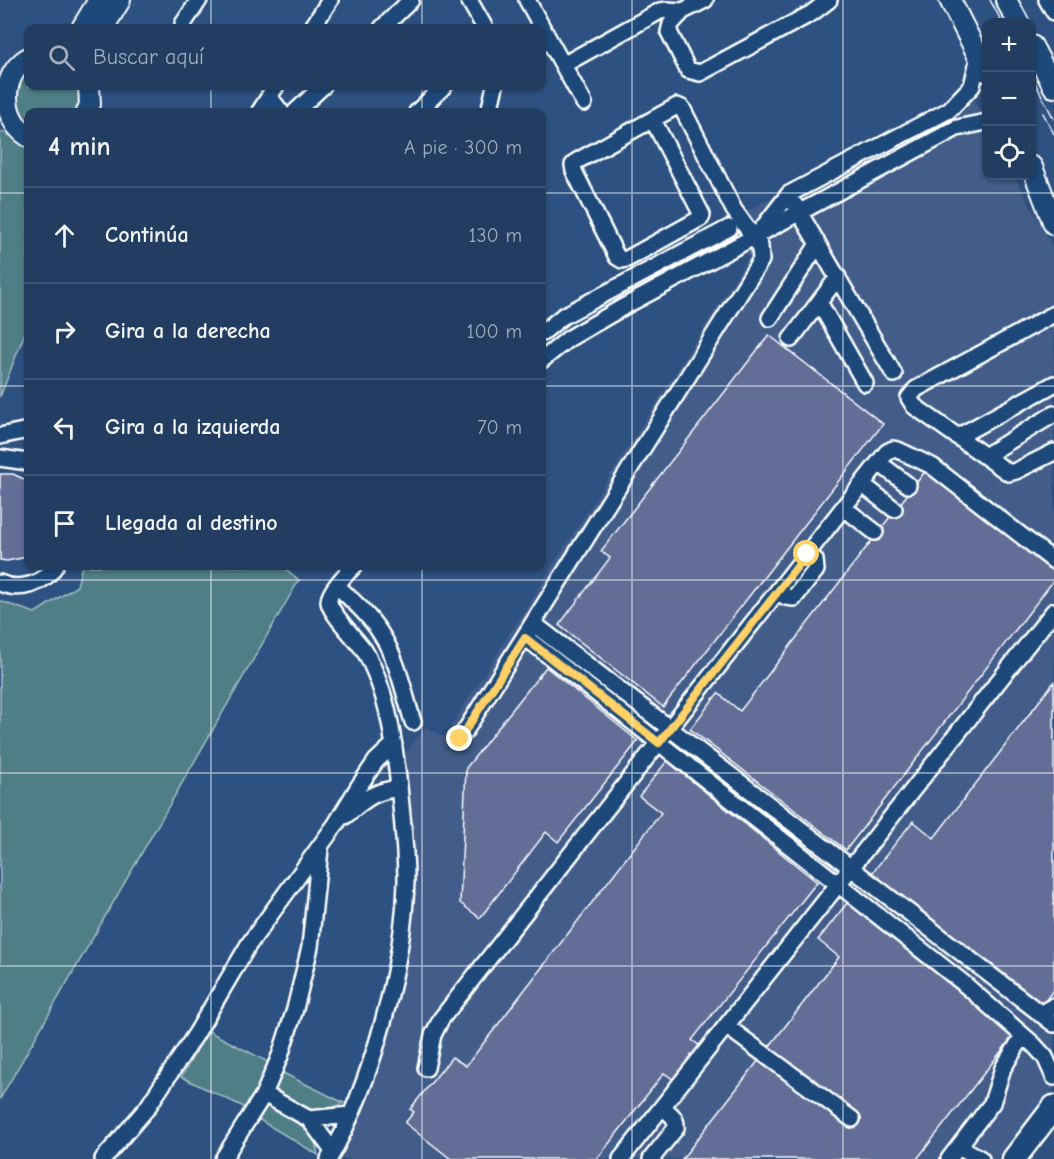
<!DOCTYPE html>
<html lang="es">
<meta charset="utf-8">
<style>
:root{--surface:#223d60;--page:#2a4466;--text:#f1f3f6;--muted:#a2aebd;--line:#3f5675}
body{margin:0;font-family:"Comic Neue",sans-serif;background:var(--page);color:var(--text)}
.controls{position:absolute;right:18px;top:18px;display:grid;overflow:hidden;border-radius:12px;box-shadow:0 2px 4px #0004}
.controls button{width:54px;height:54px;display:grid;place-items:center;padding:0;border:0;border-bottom:2px solid var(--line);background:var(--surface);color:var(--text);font:30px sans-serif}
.stop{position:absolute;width:18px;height:18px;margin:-14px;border:4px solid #ffd166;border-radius:50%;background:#fff}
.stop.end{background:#ffd166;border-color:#fff;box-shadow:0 2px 6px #0008}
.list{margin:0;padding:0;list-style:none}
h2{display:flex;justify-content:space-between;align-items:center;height:78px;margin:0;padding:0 24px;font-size:26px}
h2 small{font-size:20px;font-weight:400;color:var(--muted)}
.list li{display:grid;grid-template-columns:39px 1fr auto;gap:18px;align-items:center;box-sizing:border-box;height:96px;padding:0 24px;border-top:2px solid var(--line)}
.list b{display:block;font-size:22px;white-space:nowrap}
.list em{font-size:20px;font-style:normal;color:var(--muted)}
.icon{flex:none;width:33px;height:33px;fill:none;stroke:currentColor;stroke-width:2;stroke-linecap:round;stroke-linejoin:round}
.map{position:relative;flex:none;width:1054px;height:1159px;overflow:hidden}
.search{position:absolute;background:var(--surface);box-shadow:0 2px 4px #0004;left:24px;top:24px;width:522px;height:66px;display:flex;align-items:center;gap:15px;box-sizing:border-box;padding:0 21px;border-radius:12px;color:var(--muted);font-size:22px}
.panel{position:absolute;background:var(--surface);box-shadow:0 2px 4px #0004;left:24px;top:108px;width:522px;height:462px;border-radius:12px}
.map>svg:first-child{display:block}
.built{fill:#425d89}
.green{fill:#507e87;stroke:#a8bec3;stroke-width:1.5}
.building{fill:#646e97;stroke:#fff;stroke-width:1.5}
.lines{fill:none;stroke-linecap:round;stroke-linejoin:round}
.minor-casing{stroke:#fff;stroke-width:20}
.major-casing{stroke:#fff;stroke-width:24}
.highway-casing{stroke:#fff;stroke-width:27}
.minor{stroke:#1f4a7a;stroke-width:15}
.major{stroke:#1f4a7a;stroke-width:20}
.highway{stroke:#1f4a7a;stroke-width:22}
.tram{stroke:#fff;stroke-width:1.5}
.route{stroke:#ffd166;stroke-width:8}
.grid{fill:none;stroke:#fff;stroke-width:1.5;stroke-opacity:0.55}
</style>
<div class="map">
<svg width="1054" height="1159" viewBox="0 0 1054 1159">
<rect width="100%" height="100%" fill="#2d5180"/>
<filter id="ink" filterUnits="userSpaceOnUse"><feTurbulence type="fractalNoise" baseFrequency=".0167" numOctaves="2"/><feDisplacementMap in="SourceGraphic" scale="12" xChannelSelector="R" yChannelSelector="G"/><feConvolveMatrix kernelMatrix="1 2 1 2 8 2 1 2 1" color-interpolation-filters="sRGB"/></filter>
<g filter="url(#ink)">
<path class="built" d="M968,88L986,123V176H1014L1054,250V1088L997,1159H336L401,971L402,757L426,727L444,737L748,258L731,220Z"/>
<path class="green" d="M28,68V86H83L81,112H28V127L16,113L13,90Z
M0,131L28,144V325L0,397Z
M82,566H282L299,580L0,1099V601L35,613L77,586Z
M208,1031L270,1063L248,1109L181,1077Z
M283,1073L344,1103L318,1113L275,1091Z
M267,1106L313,1132L318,1155L258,1119Z"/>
<path class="building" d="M769,335L883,424L663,707L559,625L610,558L601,551Z
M927,469L1054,567V580L846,850L690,729L718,693L740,711Z
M0,474H13L28,481V554L22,558L7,561L0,560Z
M546,667L638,741L558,842L546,832L480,918L460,903L466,768Z
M1054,682V989L1042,1005L872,873L913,821L934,838Z
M667,761L817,882L692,1040L703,1048L677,1082L664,1073L597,1159H451L405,1123L414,1112L410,1109L452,1057L466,1066L661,813L639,796Z
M847,903L1014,1035L917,1159H682L839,957L818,940Z"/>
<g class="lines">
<g class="minor-casing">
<path id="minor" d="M469,0L485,28
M527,0L584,103
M1047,0L1054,12
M683,11L671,24L669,32L688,70L700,73L812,13L829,0
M183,24L199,0
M312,28L330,0
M382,28L411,0
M563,65L660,11L667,10L683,11L705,0
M269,96L281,112
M260,111L276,86
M295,112L323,86
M417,112L444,86
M489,112L495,86
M795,205L894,374
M758,234L789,194L949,110L972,86L979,56
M819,302L865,383
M1054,314L916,389L909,398L914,406L1009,473L1016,471L1054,452
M770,318L818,244
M542,333L563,316L729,228
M791,339L838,277
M542,360L568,339L625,306L957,128L986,122
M0,436L28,430
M959,436L1054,384
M985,456L1054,414
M0,458L28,462
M879,463L908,485
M862,484L894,509
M844,508L875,532
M0,583C20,592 44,584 55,566
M337,586C353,601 369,615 381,634C398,660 404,693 413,722
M779,591L786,597L794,598L816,570L815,560L807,554
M534,624L1054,1024
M525,637L962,982L1034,1045L1045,1057L1054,1077
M460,739L761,260L760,246L734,210L682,108L677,106L577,161L573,165L574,171L617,257L622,260L627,259L701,218L702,215L653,120
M345,816C366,799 371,792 399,788
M1040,1014L1054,1006
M726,1026L852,1119
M426,1068L433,1035L441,1019L887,452L893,449L898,450L932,466L1054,561
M264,1094L309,1119L350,1115
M309,1119L333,1151
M959,1146L981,1159
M103,1159L147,1108L196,1034L249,944L336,824L359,786L376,761L394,744
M223,1159L264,1094L280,1056L295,1009L310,947L320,849
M329,1159C371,1086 404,965 406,881C406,848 402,817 399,786C396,763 394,741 389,718C385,698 375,668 364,650C356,639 331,614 329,602C328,592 347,573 354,566
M621,1159L1054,611
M651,1159L676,1128C677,1118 670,1113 662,1107
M949,1159L992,1103L1003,1068L1023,1036"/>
</g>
<g class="major-casing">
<path id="major" d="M950,0L986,71
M1006,0L1018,22
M82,28L99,0
M103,28L120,0
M1032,46L1054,87
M28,58C0,75 0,118 28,136
M87,112L90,104L89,86
M1032,167L1054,224"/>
</g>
<g class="highway-casing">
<path id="highway" d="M1014,1159L1054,1107"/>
</g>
<use href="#minor" class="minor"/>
<use href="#major" class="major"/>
<use href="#highway" class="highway"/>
<path class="tram" d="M990,0L1002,22
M1032,77L1054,119
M1043,113L1054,134"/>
</g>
</g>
<g class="lines" filter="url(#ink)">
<path class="route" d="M460,739L525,638L659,743L807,554"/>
</g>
<path class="grid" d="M211,0V28M422,0V28M632,0V1159M843,0V1159M211,86V112M422,86V112M0,193H28M542,193H1054M0,386H28M542,386H1054M211,566V1159M422,566V1159M0,580H1054M0,773H1054M0,966H1054"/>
</svg>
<div class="controls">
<button>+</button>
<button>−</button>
<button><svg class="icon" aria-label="locate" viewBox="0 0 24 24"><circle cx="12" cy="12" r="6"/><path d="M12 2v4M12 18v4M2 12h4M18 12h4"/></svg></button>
</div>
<div class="stop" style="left:807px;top:554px"></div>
<div class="stop end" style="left:460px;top:739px"></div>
<div class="search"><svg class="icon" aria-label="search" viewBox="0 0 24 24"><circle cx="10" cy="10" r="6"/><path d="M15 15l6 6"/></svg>Buscar aquí</div>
<section class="panel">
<h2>4 min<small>A pie · 300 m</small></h2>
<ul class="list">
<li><svg class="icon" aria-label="ahead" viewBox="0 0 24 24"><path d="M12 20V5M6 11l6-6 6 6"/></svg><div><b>Continúa</b></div><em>130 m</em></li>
<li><svg class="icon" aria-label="right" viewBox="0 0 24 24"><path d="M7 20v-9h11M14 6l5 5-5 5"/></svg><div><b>Gira a la derecha</b></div><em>100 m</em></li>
<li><svg class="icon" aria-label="left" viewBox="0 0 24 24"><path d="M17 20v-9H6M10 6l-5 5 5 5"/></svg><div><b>Gira a la izquierda</b></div><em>70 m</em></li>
<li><svg class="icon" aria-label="arrive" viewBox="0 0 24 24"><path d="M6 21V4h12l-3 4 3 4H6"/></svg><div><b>Llegada al destino</b></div></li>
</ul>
</section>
</div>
